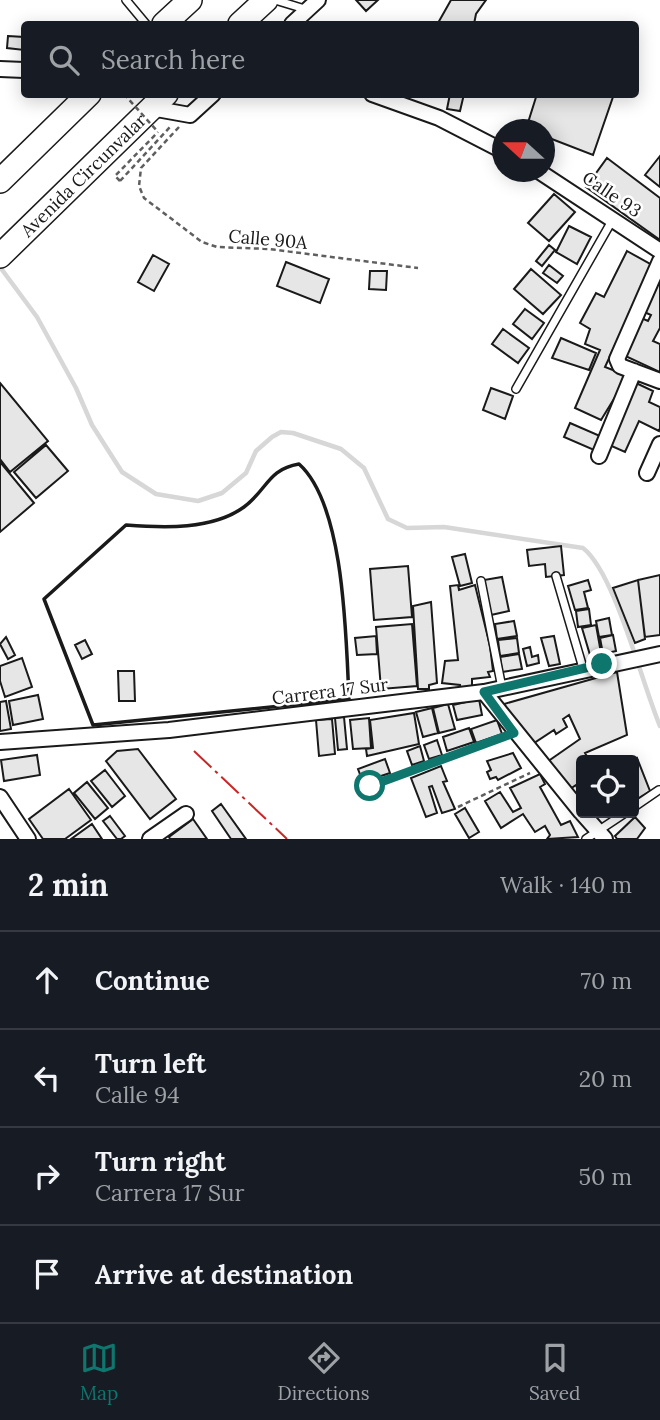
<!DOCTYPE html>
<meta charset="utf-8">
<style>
:root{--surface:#171b24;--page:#242831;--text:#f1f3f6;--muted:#9ea1a6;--line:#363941;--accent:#0f766e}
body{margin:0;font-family:Lora,serif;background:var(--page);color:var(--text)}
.controls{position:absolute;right:21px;bottom:21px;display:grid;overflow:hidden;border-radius:7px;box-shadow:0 4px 18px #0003}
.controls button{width:63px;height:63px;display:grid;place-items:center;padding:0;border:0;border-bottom:2px solid var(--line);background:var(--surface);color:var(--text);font:35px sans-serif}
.compass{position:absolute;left:492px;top:119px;width:63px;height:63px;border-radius:50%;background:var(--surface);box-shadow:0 4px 18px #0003;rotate:291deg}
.stop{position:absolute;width:21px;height:21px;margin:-16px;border:5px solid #0f766e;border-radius:50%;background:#fff}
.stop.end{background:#0f766e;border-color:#fff;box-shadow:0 2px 7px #0008}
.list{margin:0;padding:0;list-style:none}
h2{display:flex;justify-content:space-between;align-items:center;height:91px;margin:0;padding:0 28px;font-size:30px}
h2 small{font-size:23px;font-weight:400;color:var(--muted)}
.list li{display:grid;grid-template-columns:46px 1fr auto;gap:21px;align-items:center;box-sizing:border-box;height:98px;padding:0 28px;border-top:2px solid var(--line)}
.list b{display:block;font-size:26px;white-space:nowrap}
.list p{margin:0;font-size:23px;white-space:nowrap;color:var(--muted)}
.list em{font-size:23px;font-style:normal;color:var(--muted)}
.icon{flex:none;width:38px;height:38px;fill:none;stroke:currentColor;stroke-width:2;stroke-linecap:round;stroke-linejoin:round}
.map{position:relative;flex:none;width:660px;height:839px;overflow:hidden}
.search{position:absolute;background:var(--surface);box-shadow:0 4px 18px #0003;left:21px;right:21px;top:21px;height:77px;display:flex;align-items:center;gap:18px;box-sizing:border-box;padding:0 24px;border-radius:7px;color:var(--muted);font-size:26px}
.sheet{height:483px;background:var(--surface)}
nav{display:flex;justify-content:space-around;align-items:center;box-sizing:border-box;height:98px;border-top:2px solid var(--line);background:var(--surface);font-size:19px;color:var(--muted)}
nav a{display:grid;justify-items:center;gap:4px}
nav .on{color:var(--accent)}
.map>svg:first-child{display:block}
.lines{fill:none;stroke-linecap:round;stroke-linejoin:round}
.stream{stroke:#d7d7d7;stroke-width:4.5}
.building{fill:#e6e6e6;stroke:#1a1a1a;stroke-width:2}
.service-casing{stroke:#1a1a1a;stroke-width:10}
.minor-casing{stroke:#1a1a1a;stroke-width:18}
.trunk-casing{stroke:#1a1a1a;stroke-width:26}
.path{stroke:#5f5f5f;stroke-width:2.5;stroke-dasharray:5 3.5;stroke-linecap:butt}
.service{stroke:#fff;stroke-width:7}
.minor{stroke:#fff;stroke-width:14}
.trunk{stroke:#fff;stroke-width:23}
.path-bridge{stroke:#5f5f5f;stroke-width:2.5;stroke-dasharray:5 3.5;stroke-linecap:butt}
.wall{stroke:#1a1a1a;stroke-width:3.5}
.power{stroke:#c62828;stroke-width:2;stroke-dasharray:24 5 3.5 5;stroke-linecap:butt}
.route{stroke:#0f766e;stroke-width:9}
.labels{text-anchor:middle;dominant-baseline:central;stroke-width:5;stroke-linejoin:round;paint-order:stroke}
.street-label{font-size:18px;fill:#1a1a1a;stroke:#fff}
</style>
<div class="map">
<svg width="660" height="839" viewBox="0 0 660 839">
<rect width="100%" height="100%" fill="#fff"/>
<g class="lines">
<path class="stream" d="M0,267L37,317L76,388L92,425L122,472L156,494L198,501L222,493L246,473L256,451L272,437L281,432L293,433L341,449L364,468L388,519L407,528L444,527L583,548C615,573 642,684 660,726"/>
</g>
<path class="building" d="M356,0H378L366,11Z
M451,0H486L476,14L474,24L438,23Z
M8,36L24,37V50L7,48Z
M450,94H464L460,111L447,109Z
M537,94H614L593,155L544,136V130L526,129Z
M660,156V187L645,175Z
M607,158L660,198V240L586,187Z
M554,194L575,212L549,241L528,223Z
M569,226L591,237L577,264L556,252Z
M549,245L555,250L542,266L536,261Z
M627,251L652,265L605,367L628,376L601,420L575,408L600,350L585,344L590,329L580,323L596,293L604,297Z
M153,255L169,264L154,291L138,282Z
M286,262L329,279L320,303L277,286Z
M549,265L563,276L557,283L543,273Z
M531,269L561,295L543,314L514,289Z
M370,271H387L386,290L369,289Z
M660,276V328L653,341L660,344V372L621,354L639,317L648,321L651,315L642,311Z
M525,309L544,323L532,339L513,324Z
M503,329L529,348L518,363L492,344Z
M561,338L596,353L589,370L552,358Z
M0,383L48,441L10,472L0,459Z
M636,383L653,391L649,402L660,407V428L659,431L639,421L625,452L607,444Z
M491,388L513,396L505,419L483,410Z
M570,423L600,436L594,450L564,437Z
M46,445L68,471L36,498L14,472Z
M0,462L34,503L0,532Z
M561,546L564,575L546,577L545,564L529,566L527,550Z
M465,554L472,583L460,586L452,557Z
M408,566L412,617L374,620L370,569Z
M660,575V635L645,637L638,580Z
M502,577L509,611L491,615L484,580Z
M588,580L591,590L584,592L588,608L575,610L568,586Z
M638,580L645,639L635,643L613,588Z
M458,585L459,590L475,585L490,646L493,671L488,672L490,677L472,679V687L461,691L460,685L442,683L445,661L458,660L450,586Z
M431,602L437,683L429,685V689H418L413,606Z
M589,609L591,625L578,627L576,611Z
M609,618L612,635L599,637L596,621Z
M514,621L517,636L497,639L495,624Z
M412,624L417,686L381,689L376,627Z
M596,625L601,653L590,655L582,628Z
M613,635L616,651L603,654L600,638Z
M376,636L377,654L357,655L355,638Z
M554,636L560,664L549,666L541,638Z
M6,637L15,655L8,659L0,644Z
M517,638L519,653L500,656L498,640Z
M85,640L92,654L82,659L75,645Z
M530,647L532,657L538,655L539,663L527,666L523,649Z
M519,654L522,669L502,672L500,657Z
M22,658L32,687L5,697L0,681V666Z
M118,671H134L135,701H119Z
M617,672L627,735L585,753L589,760H581V799L576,785L567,791L547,762L580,739L569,715L563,719L567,727L556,734L554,730L531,745L504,704Z
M38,695L43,719L13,725L9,701Z
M479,699L482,715L457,720L453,705Z
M6,701L11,729L0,731V702Z
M448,704L455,729L439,733L433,708Z
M432,708L438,733L423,737L416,712Z
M414,713L419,744L367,756L366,749L373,748L370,720Z
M344,717L347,749L338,750L335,718Z
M369,718L371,748L353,749L350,720Z
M332,719L335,754L319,756L316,720Z
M497,720L502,734L476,743L471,729Z
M469,728L474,742L447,751L443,737Z
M437,740L442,755L429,759L424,745Z
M420,746L424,761L412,765L407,751Z
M138,749L176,799L150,819L106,761L117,751Z
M513,753L521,768L498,780L496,777L490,779L487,772L491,770L487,761Z
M37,755L40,775L4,781L1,760Z
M637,758L650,791L634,801L633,760Z
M385,759L390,773L363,782L358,769Z
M441,766L447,781L443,782L455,809L442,813L432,786L429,787L437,813L426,817L411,778Z
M105,770L125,796L112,807L91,781Z
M540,774L545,784L540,787L561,825L570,821L578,837L547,839L550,835L545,826L535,832L523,814L501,828L485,801L500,792L513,812L521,808L510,788Z
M87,782L108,808L95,819L74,793Z
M69,789L91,820L65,839H43L29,819Z
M221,804L246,839H231L212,811Z
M465,808L479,832L469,838L455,814Z
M110,816L125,836L121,839H117L103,821Z
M635,817L645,828L637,839H617L615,836Z
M193,819L207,839H170L169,837Z
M92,824L102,839H71Z"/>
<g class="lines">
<g class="service-casing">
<path id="service" d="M126,0L146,24
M275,0L308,10
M516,389L613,219
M556,576L583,668
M481,581L502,688
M634,807L659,790
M586,839L625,813"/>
</g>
<g class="minor-casing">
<path id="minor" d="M292,24L318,0
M0,69L24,70
M372,94L439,118L503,151
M151,108L190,115L213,94
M540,172L660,251
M660,261L617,359L620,366L660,381
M599,456L634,371
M647,473L660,444
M484,692L581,812
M0,742L169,730L484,692L660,654
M0,797L28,839
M582,813L605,839
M150,839L186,814"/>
</g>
<g class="trunk-casing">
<g id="trunk">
<path d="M164,24L190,0"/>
<path d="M240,24L266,0"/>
<path d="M0,181L89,94"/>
<path id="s1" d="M0,256L166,94"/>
</g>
</g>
<path class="path" d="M179,127L141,168L139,186L144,198L202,242L217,247L269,249L418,268
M120,181L170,127
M120,181L115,176L158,132
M370,786L502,737
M458,807L530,773"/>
<use href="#service" class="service"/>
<use href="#minor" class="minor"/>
<use href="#trunk" class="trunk"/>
<path class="path-bridge" d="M124,94L158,132"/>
<path class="wall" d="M299,464C345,505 346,639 349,699L93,725L44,599L126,525C164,528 212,530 244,507C267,490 268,469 299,464Z"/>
<path class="power" d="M194,751L287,839"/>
</g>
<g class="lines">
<path class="route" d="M370,786L514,733L484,692L602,664"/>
</g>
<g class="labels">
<g class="street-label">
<text stroke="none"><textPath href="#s1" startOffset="116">Avenida Circunvalar</textPath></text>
<text transform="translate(612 194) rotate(34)">Calle 93</text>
<text transform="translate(268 239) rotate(5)">Calle 90A</text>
<text transform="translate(330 691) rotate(-7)">Carrera 17 Sur</text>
</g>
</g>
</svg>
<div class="controls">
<button><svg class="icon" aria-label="locate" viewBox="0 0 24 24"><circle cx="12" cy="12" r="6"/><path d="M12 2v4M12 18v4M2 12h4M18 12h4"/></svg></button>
</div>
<svg class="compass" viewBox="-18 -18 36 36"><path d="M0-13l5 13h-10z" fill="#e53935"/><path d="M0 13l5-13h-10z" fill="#9ea1a6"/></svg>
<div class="stop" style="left:370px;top:786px"></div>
<div class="stop end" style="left:602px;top:664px"></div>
<div class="search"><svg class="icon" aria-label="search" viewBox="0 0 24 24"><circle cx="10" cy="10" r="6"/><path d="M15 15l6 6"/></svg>Search here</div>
</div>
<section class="sheet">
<h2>2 min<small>Walk · 140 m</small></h2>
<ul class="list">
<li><svg class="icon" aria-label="ahead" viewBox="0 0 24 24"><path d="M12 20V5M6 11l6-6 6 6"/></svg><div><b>Continue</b></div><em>70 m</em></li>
<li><svg class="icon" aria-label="left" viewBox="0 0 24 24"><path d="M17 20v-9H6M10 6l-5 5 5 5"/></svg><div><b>Turn left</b><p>Calle 94</p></div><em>20 m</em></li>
<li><svg class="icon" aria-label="right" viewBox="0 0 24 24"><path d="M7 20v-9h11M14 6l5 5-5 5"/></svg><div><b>Turn right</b><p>Carrera 17 Sur</p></div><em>50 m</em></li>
<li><svg class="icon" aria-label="arrive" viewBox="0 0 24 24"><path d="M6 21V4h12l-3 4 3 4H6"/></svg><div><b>Arrive at destination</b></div></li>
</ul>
</section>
<nav>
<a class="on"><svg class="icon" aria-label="map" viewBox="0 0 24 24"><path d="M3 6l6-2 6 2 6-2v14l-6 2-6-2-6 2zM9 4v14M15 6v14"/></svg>Map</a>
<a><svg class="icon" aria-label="directions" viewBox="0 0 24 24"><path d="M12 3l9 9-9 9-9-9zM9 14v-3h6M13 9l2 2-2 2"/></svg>Directions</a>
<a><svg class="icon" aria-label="saved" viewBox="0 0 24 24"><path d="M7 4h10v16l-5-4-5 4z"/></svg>Saved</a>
</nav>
